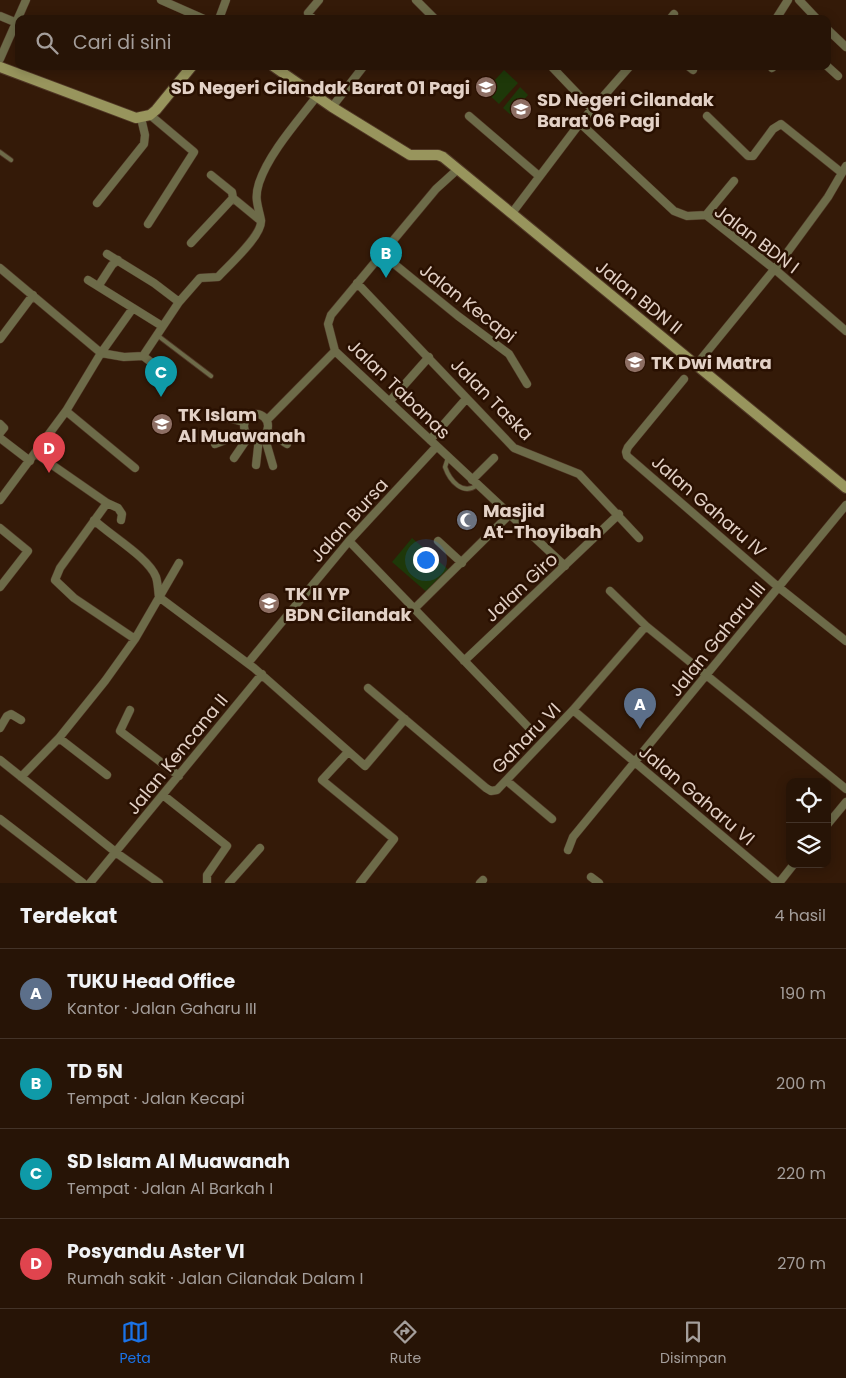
<!DOCTYPE html>
<html lang="id">
<meta charset="utf-8">
<style>
:root{--surface:#271406;--page:#332114;--text:#f1f3f6;--muted:#a49e9b;--line:#433328;--accent:#1a73e8}
body{margin:0;font-family:Poppins,sans-serif;background:var(--page);color:var(--text)}
.controls{position:absolute;right:15px;bottom:15px;display:grid;overflow:hidden;border-radius:10px;box-shadow:0 2px 12px #0003}
.controls button{width:45px;height:45px;display:grid;place-items:center;padding:0;border:0;border-bottom:1px solid var(--line);background:var(--surface);color:var(--text);font:25px sans-serif}
.you{position:absolute;left:425px;top:559px;width:18px;height:18px;margin:-12px;border:4px solid #fff;border-radius:50%;background:#1a73e8;box-shadow:0 0 0 8px #1a73e833}
.badge{display:grid;place-items:center;width:32px;height:32px;border-radius:50%;background:var(--accent);color:#fff;font-size:16px;font-weight:700}
.pin{position:absolute;translate:-50% -41px;filter:drop-shadow(0 1px 2px #0008)}
.pin::after{content:'';position:absolute;top:26px;width:18px;height:15px;background:inherit;clip-path:polygon(0 0,100% 0,50% 100%)}
.list{margin:0;padding:0;list-style:none}
h2{display:flex;justify-content:space-between;align-items:center;height:65px;margin:0;padding:0 20px;font-size:21px}
h2 small{font-size:16px;font-weight:400;color:var(--muted)}
.list li{display:grid;grid-template-columns:32px 1fr auto;gap:15px;align-items:center;box-sizing:border-box;height:90px;padding:0 20px;border-top:1px solid var(--line)}
.list b{display:block;font-size:19px;white-space:nowrap}
.list p{margin:0;font-size:16px;white-space:nowrap;color:var(--muted)}
.list em{font-size:16px;font-style:normal;color:var(--muted)}
.icon{flex:none;width:28px;height:28px;fill:none;stroke:currentColor;stroke-width:2;stroke-linecap:round;stroke-linejoin:round}
.map{position:relative;flex:none;width:846px;height:883px;overflow:hidden}
.search{position:absolute;background:var(--surface);box-shadow:0 2px 12px #0003;left:15px;right:15px;top:15px;height:55px;display:flex;align-items:center;gap:12px;box-sizing:border-box;padding:0 18px;border-radius:10px;color:var(--muted);font-size:19px}
.sheet{height:425px;background:var(--surface)}
nav{display:flex;justify-content:space-around;align-items:center;box-sizing:border-box;height:70px;border-top:1px solid var(--line);background:var(--surface);font-size:14px;color:var(--muted)}
nav a{display:grid;justify-items:center;gap:2px}
nav .on{color:var(--accent)}
.map>svg:first-child{display:block}
.pitch{fill:#1e3809}
.lines{fill:none;stroke-linecap:round;stroke-linejoin:round}
.lane-casing{stroke:#503726;stroke-width:5.5}
.street-casing{stroke:#503726;stroke-width:9}
.secondary-casing{stroke:#503726;stroke-width:12}
.lane{stroke:#6d6b49;stroke-width:4}
.street{stroke:#6d6b49;stroke-width:8}
.secondary{stroke:#98955d;stroke-width:10}
.labels{text-anchor:middle;dominant-baseline:central;stroke-width:5;stroke-linejoin:round;paint-order:stroke}
.poi-label{font-size:18px;font-weight:bold;fill:#e3d1c6;stroke:#291001;text-anchor:start}
.street-label{font-size:18px;fill:#e3d1c6;stroke:#291001}
</style>
<div class="map">
<svg width="846" height="883" viewBox="0 0 846 883">
<rect width="100%" height="100%" fill="#341a08"/>
<path class="pitch" d="M504,70L518,83L499,104L485,91Z
M520,87L528,95L511,115L503,108Z
M412,538L450,571L430,595L392,562Z"/>
<g class="lines">
<g class="lane-casing">
<path id="lane" d="M0,152L11,160
M157,335L211,376
M448,458L445,467C450,481 463,496 477,485"/>
</g>
<g class="street-casing">
<path id="street" d="M161,0L204,19
M416,0L435,19
M799,0L817,19
M0,16L17,23
M219,19L226,0
M313,19L308,13L319,0
M670,19L674,14
M776,19L788,0
M827,29L846,47
M0,59L26,0
M551,66L592,109
M688,66L693,70
M771,66L772,68
M827,66L838,76
M332,107L363,67
M469,116L539,176
M707,116L748,156H753L773,129L781,124L842,173
M580,123L674,211L687,216L706,215L778,272L846,331
M458,169L436,189L331,315L328,324L335,351L565,566
M211,175L232,192L233,198L261,221
M97,203L144,144L145,135L141,118
M512,213L580,123L630,66
M706,215L734,181
M148,224L194,152L150,115
M191,243L233,198
M107,254L154,283L179,302
M382,254L458,316L509,354L527,384
M0,268L101,353L124,357L143,356
M88,280L162,326
M101,282L112,265L118,260
M357,283L514,448L579,474L639,538
M0,339L33,295
M143,356L179,302L200,278L218,277C228,266 263,235 261,220C258,205 254,199 259,183C269,153 298,121 317,96
M143,356L164,372
M697,364L781,261L828,197L846,166
M684,379L628,447L626,452L627,456L777,586L846,641
M390,401L429,357
M66,411L135,468
M244 426a12 12 0 1 1 24 0a12 12 0 1 1-24 0Z
M228,418L245,422
M267,420L335,351
M0,424L4,428L0,433
M267,431L287,444
M264,435L273,466
M0,438L30,461
M430,440L466,399
M215,444L246,432
M35,453L107,503L118,508L122,514L121,520
M234,458L249,436
M256,465L259,438
M472,480L494,458
M0,500L66,411L101,353L133,308
M107,503L60,568L55,580L74,598L135,639
M94,520C111,536 149,558 156,577C158,583 158,591 159,597L254,668L365,766L405,719
M0,528L28,551L0,587
M349,541L533,732
M438,541L462,563
M610,591L646,626L846,789
M414,609L509,515
M464,661L619,514
M248,663L349,541L436,447
M368,688L486,788L491,791L497,790L573,710L646,626
M130,710L120,731L179,776
M573,710L778,883
M0,728L7,716L11,714L21,720
M59,738L107,775
M348,752L322,780L394,839L360,883
M0,760L118,854L159,883
M21,777L59,738L105,681L135,639L179,563
M507,781L552,819
M163,795L227,846L207,875V883
M0,819L83,883
M827,825L846,802
M568,850L573,837L846,505
M591,877L599,883
M90,883L262,674
M229,883L260,848
M480,883L483,880
M779,883L794,864"/>
</g>
<g class="secondary-casing">
<path id="secondary" d="M273,66L332,107L410,155H438L443,157L846,488
M0,67L136,118L150,115L156,110L192,66"/>
</g>
<use href="#lane" class="lane"/>
<use href="#street" class="street"/>
<use href="#secondary" class="secondary"/>
</g>
<defs>
<g id="school-disc" transform="scale(1.125)"><circle r="9.5" fill="#8d6e63" stroke="#291001"/><path d="M0-5L7-2L0 1L-7-2ZM-4 1L0 2.5L4 1V4Q0 6-4 4Z" fill="#fff"/></g>
<g id="mosque-disc" transform="scale(1.125)"><circle r="9.5" fill="#6b7280" stroke="#291001"/><path d="M3.5-4.9A6 6 0 1 0 3.5 4.9A5 5 0 1 1 3.5-4.9Z" fill="#fff"/></g>
</defs>
<g fill-rule="evenodd">
<use href="#school-disc" x="486" y="87"/>
<use href="#school-disc" x="521" y="109"/>
<use href="#school-disc" x="635" y="362"/>
<use href="#school-disc" x="162" y="424"/>
<use href="#mosque-disc" x="467" y="520"/>
<use href="#school-disc" x="269" y="603"/>
</g>
<g class="labels">
<g class="poi-label">
<text x="470" y="87" text-anchor="end">SD Negeri Cilandak Barat 01 Pagi</text>
<text x="537" y="99">SD Negeri Cilandak<tspan x="537" dy="21">Barat 06 Pagi</tspan></text>
<text x="651" y="362">TK Dwi Matra</text>
<text x="178" y="414">TK Islam<tspan x="178" dy="21">Al Muawanah</tspan></text>
<text x="483" y="510">Masjid<tspan x="483" dy="21">At-Thoyibah</tspan></text>
<text x="285" y="593">TK II YP<tspan x="285" dy="21">BDN Cilandak</tspan></text>
</g>
<g class="street-label">
<text transform="translate(757 239) rotate(37)">Jalan BDN I</text>
<text transform="translate(639 297) rotate(39)">Jalan BDN II</text>
<text transform="translate(468 303) rotate(38)">Jalan Kecapi</text>
<text transform="translate(399 389) rotate(44)">Jalan Tabanas</text>
<text transform="translate(492 399) rotate(45)">Jalan Taska</text>
<text transform="translate(709 506) rotate(41)">Jalan Gaharu IV</text>
<text transform="translate(349 520) rotate(-48)">Jalan Bursa</text>
<text transform="translate(521 587) rotate(-43)">Jalan Giro</text>
<text transform="translate(717 639) rotate(-51)">Jalan Gaharu III</text>
<text transform="translate(526 738) rotate(-46)">Gaharu VI</text>
<text transform="translate(177 754) rotate(-51)">Jalan Kencana II</text>
<text transform="translate(697 795) rotate(40)">Jalan Gaharu VI</text>
</g>
</g>
</svg>
<div class="controls">
<button><svg class="icon" aria-label="locate" viewBox="0 0 24 24"><circle cx="12" cy="12" r="6"/><path d="M12 2v4M12 18v4M2 12h4M18 12h4"/></svg></button>
<button><svg class="icon" aria-label="layers" viewBox="0 0 24 24"><path d="M12 4l9 5-9 5-9-5zM3 14l9 5 9-5"/></svg></button>
</div>
<div class="you"></div>
<div class="pin badge" style="left:640px;top:729px;background:#5c6f8a">A</div>
<div class="pin badge" style="left:386px;top:278px;background:#0f9aa8">B</div>
<div class="pin badge" style="left:161px;top:397px;background:#0f9aa8">C</div>
<div class="pin badge" style="left:49px;top:473px;background:#e0444e">D</div>
<div class="search"><svg class="icon" aria-label="search" viewBox="0 0 24 24"><circle cx="10" cy="10" r="6"/><path d="M15 15l6 6"/></svg>Cari di sini</div>
</div>
<section class="sheet">
<h2>Terdekat<small>4 hasil</small></h2>
<ul class="list">
<li><span class="badge" style="background:#5c6f8a">A</span><div><b>TUKU Head Office</b><p>Kantor · Jalan Gaharu III</p></div><em>190 m</em></li>
<li><span class="badge" style="background:#0f9aa8">B</span><div><b>TD 5N</b><p>Tempat · Jalan Kecapi</p></div><em>200 m</em></li>
<li><span class="badge" style="background:#0f9aa8">C</span><div><b>SD Islam Al Muawanah</b><p>Tempat · Jalan Al Barkah I</p></div><em>220 m</em></li>
<li><span class="badge" style="background:#e0444e">D</span><div><b>Posyandu Aster VI</b><p>Rumah sakit · Jalan Cilandak Dalam I</p></div><em>270 m</em></li>
</ul>
</section>
<nav>
<a class="on"><svg class="icon" aria-label="map" viewBox="0 0 24 24"><path d="M3 6l6-2 6 2 6-2v14l-6 2-6-2-6 2zM9 4v14M15 6v14"/></svg>Peta</a>
<a><svg class="icon" aria-label="directions" viewBox="0 0 24 24"><path d="M12 3l9 9-9 9-9-9zM9 14v-3h6M13 9l2 2-2 2"/></svg>Rute</a>
<a><svg class="icon" aria-label="saved" viewBox="0 0 24 24"><path d="M7 4h10v16l-5-4-5 4z"/></svg>Disimpan</a>
</nav>
